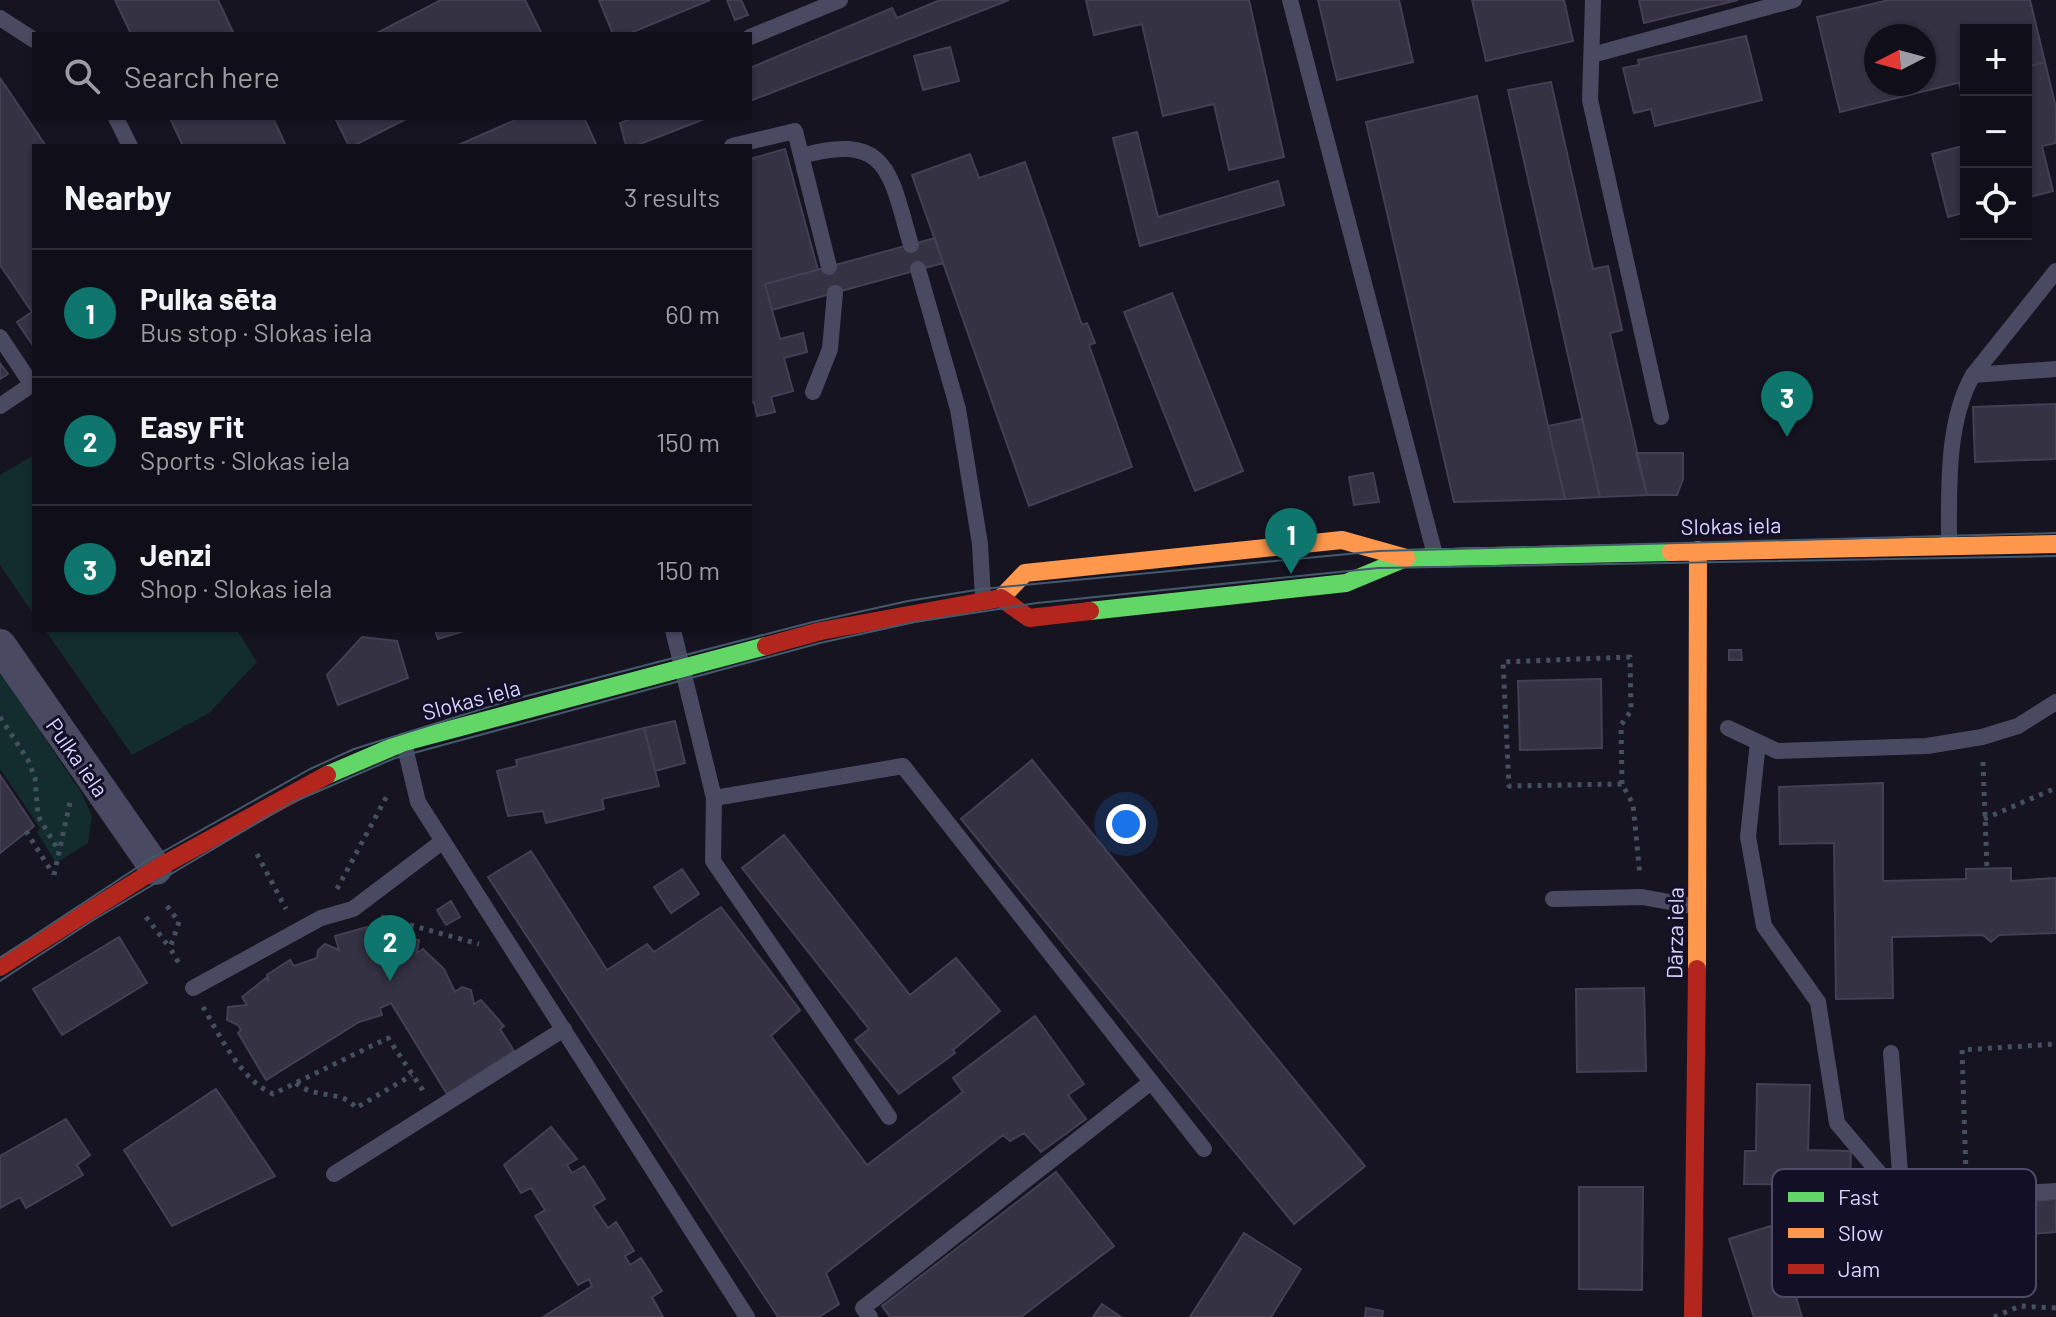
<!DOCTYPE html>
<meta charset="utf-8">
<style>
:root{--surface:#100f19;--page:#1e1d26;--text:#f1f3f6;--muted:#9c9ca2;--line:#302f38;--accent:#0f766e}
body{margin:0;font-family:Barlow,sans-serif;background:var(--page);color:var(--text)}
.controls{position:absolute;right:24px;top:24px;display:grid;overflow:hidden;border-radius:0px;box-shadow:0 2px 6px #0004}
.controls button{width:72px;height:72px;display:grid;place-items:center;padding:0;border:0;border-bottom:2px solid var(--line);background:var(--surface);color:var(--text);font:40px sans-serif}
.compass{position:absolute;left:1864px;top:24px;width:72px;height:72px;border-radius:50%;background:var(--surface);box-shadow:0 2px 6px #0004;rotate:264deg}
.you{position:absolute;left:1126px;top:824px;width:28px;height:28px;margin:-20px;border:6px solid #fff;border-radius:50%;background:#1a73e8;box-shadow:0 0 0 12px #1a73e833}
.badge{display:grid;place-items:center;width:52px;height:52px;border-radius:50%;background:var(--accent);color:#fff;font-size:26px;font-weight:700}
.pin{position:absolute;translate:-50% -66px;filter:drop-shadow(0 2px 4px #0008)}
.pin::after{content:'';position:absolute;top:42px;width:28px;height:24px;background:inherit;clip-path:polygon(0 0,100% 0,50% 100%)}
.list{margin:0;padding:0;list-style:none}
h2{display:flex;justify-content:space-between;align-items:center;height:104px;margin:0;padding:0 32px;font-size:34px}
h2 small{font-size:26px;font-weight:400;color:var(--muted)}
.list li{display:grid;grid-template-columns:52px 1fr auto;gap:24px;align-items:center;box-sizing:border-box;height:128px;padding:0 32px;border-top:2px solid var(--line)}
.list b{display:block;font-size:30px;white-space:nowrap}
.list p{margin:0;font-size:26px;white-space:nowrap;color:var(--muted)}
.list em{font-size:26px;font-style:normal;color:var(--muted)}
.icon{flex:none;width:44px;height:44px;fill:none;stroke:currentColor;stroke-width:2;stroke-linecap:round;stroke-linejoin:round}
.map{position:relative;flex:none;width:2056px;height:1317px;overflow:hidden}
.search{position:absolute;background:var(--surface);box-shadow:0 2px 6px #0004;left:32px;top:32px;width:720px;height:88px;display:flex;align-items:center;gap:20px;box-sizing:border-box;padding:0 28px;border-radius:0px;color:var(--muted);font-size:30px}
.panel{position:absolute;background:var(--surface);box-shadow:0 2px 6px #0004;left:32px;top:144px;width:720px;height:488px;border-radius:0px}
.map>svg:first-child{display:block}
.green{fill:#132c2d}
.building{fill:#343243;stroke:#433f54;stroke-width:2;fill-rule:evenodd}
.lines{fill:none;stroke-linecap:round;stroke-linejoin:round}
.path{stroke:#44505f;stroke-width:5;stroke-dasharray:4 6;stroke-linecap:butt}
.lane{stroke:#4a4962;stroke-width:16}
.street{stroke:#4a4962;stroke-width:32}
.fast{stroke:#63d668;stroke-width:18}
.slow{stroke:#ff974d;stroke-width:18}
.jam{stroke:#b3261e;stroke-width:18}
.tram{stroke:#43596b;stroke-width:2}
.labels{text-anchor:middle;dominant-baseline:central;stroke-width:6;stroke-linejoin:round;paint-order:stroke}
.street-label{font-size:22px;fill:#d9d4ff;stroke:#130f26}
.key{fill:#130f26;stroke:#4e4a67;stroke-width:2}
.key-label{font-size:22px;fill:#d9d4ff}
</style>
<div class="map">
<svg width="2056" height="1317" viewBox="0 0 2056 1317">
<rect width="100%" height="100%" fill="#161421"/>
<path class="green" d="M34,455V615L0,565V475Z
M45,630H237L257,662L209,713L132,755Z
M0,672L81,792L92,816L88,843L56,863L37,832L40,828L0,769Z"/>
<path class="building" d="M115,0H218L234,34H131Z
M441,0H525L542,34H375Z
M599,0H710L628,34H613Z
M727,0H741L748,15L735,20Z
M940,0H1009L750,101V68L892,8L897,18Z
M1086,0H1249L1284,157L1229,170L1214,104L1163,116L1142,24L1094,35Z
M1318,0H1399L1413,62L1337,80Z
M1472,0H1564L1573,41L1486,61Z
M1639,0H1738L1644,23Z
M1889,0H2030L2045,62L2026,67V30H1966V81L1840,112L1817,17ZM1876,36H1924V84H1876Z
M1746,36L1762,100L1655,126L1651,109L1634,113L1623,68L1639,65L1638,60Z
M950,47L959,81L923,90L914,56Z
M2045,62L2056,108V143L2042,146L2053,191L2026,198V67Z
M0,78L46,146H34V347L17,322L32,312L0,265Z
M1966,81V111L1959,83Z
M1551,82L1593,269L1608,266L1622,330L1610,333L1647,495L1600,497L1508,90Z
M1477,96L1548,426L1565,499L1454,502L1366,122Z
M170,118H273L286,146H183Z
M335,118H408L353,146H349Z
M520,118H584L597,146H456Z
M633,118H707L635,146H626L620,123Z
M1137,132L1158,217L1278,181L1284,205L1140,246L1113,138Z
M1966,145V212L1948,217L1932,154Z
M785,149L818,270L765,284L780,339L803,333L807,352L784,358L793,391L771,397L775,412L757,416L754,402L750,403V159Z
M970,154L979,178L1025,162L1082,325L1087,323L1095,343L1089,345L1132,467L1029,506L912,175Z
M935,238L943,263L772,310L765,284Z
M1172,293L1243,471L1195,491L1124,312Z
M0,363L8,374L0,379Z
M2056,404V459L1975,462L1973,407Z
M1582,419L1600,497L1565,499L1548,426Z
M1636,453H1683V479L1677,495H1647Z
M1373,473L1379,502L1354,505L1349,477Z
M435,630H467L438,639Z
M362,637L397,641L408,678L338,705L327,675Z
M1729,650H1741L1742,660H1729Z
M1601,679L1602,748L1520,750L1518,681Z
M675,721L685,763L655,771L644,728Z
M644,728L659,786L602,799L604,809L546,823L543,811L508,816L497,771L517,766L516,760Z
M1032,760L1365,1166L1294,1224L961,819Z
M0,775L34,826L0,853Z
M1883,783V881L1966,879V869L2011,868V881L2056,878V933L1999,935L1991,942L1983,935L1892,937L1893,998L1836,999L1834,843L1780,844L1779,787Z
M784,835L910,995L956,958L1000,1011L953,1050L955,1053L899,1094L855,1040L869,1029L742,868Z
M531,851L607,970L647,944L654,952L721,907L800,1010L771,1036L867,1165L963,1092L953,1078L1035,1016L1084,1084L1068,1095L1086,1119L1041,1152L1024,1133L1010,1141L1003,1135L826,1273L839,1304L819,1317H778L488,877Z
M682,869L699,894L671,913L654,887Z
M451,901L460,917L446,925L437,910Z
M367,927L370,940L388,943L390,935L419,940L417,953L423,949L444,969L455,992L462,987L471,990L474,1004L481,1000L504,1026L500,1029L514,1051L447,1094L391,1003L380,1008L382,1015L359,1022L266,1080L238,1033L241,1030L238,1025L227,1020L228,1007L247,1005L242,997L266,978L269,982L267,975L290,960L294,966L317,958L318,950L325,944L339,950L335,936Z
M119,937L147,983L62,1035L33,989Z
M1644,988L1646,1071L1577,1072L1576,989Z
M1757,1084L1810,1085L1808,1150L1851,1151L1850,1185L1744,1184L1745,1151H1756Z
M216,1089L275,1176L172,1226L124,1150Z
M66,1119L90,1155L77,1165L83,1175L26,1208L20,1197L0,1208V1156Z
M551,1127L577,1159L567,1165L572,1173L584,1166L605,1199L593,1206L608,1228L616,1222L634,1251L625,1256L630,1265L641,1258L662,1291L652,1297L663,1317H543L592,1286L589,1279L578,1285L535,1216L545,1210L531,1188L521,1193L504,1165Z
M1056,1172L1114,1246L1021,1317H890L882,1306Z
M1579,1187H1643L1642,1290L1579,1289Z
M2056,1199V1232L2029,1234L2026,1202Z
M1774,1225L1802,1317H1754L1729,1239Z
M1244,1233L1301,1269L1271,1317H1190Z
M1102,1304L1121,1317H1093Z
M1366,1308L1383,1311L1382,1317H1365Z"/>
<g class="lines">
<path class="path" d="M0,717L28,760L35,778L38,816L59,851
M1983,762L1987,868
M1622,784L1621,725L1631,711L1630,657L1503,662L1509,786L1622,784L1633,804L1640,876
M1984,819L2056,788
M26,831L53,874
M257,854L286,909
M54,875L70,802
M337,889L389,792
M167,906L179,922L170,948L181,967
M146,917L170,948
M381,917L479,944
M203,1007C220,1036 241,1080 273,1094L388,1038L424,1092
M296,1083C316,1100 342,1089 356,1108L412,1075
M1966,1174L1962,1050L2056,1044
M1994,1317L2020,1306L2056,1308"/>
<path class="lane" d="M1290,0L1435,555
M1593,0L1590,100L1661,417
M0,18L34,40
M750,37L840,0
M1592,55L1794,0
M116,118L130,146
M732,146L795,131L829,267
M801,156C890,131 890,175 911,245
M918,269L958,409L980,544L983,598
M0,337L32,385
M1973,375L2056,271
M813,392L830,349L835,293
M0,406L34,383
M1949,544C1949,490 1946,422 1973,375L2056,369
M673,630L714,798L713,861L889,1117
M1728,728L1777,751L1927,746L1982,737L2018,726L2056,702
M1758,742L1748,837L1764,926L1818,1002L1837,1123L1902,1200
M404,743L418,802L747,1317
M714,798L903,766L1204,1149
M1553,899L1642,897L1697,907
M193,988L321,918L353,909L443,841
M1891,1053L1902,1200L2056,1191
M334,1174L564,1029
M870,1317L863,1308L1151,1082"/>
<path class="street" d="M0,645L156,869"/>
<path class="fast" d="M1090,611L1346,583L1406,558L1671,552
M327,775L404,742L766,646"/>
<path class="slow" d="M1671,552L2056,544
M1001,598L1025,573L1342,540L1406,558
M1697,969L1698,550"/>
<path class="jam" d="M766,646L821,631L1001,598L1029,618L1090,611
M0,967L156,869L327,775
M1693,1317L1697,969"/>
<path class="tram" d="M0,958L150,859L310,769L354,749L511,700L813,622L908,601L982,589L1379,551L2056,533
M0,981L95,919L289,804L395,758L820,643L915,622L1037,603L1378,568L2056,556"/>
</g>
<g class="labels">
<g class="street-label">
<text transform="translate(1731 525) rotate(-1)">Slokas iela</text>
<text transform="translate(471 699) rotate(-15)">Slokas iela</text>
<text transform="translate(78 757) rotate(55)">Pulka iela</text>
<text transform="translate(1674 933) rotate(-89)">Dārza iela</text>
</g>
</g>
<rect x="1772" y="1169" width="264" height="128" rx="12" class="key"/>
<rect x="1788" y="1192" width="36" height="10" fill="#63d668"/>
<rect x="1788" y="1228" width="36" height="10" fill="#ff974d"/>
<rect x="1788" y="1264" width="36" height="10" fill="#b3261e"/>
<g class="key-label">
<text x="1838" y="1205">Fast</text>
<text x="1838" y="1241">Slow</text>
<text x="1838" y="1277">Jam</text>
</g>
</svg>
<div class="controls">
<button>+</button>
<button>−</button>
<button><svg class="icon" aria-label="locate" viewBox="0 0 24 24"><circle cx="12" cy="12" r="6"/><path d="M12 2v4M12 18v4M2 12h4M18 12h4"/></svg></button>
</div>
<svg class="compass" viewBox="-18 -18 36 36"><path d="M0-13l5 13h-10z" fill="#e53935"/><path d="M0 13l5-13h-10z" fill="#9c9ca2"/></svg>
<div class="you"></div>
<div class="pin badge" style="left:1291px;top:574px">1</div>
<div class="pin badge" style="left:390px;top:981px">2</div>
<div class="pin badge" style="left:1787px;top:437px">3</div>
<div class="search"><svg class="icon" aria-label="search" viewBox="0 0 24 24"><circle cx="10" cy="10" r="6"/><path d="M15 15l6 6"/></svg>Search here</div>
<section class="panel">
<h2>Nearby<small>3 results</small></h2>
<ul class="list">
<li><span class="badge">1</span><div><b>Pulka sēta</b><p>Bus stop · Slokas iela</p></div><em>60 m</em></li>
<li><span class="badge">2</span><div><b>Easy Fit</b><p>Sports · Slokas iela</p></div><em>150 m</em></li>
<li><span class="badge">3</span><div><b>Jenzi</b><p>Shop · Slokas iela</p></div><em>150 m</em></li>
</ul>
</section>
</div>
